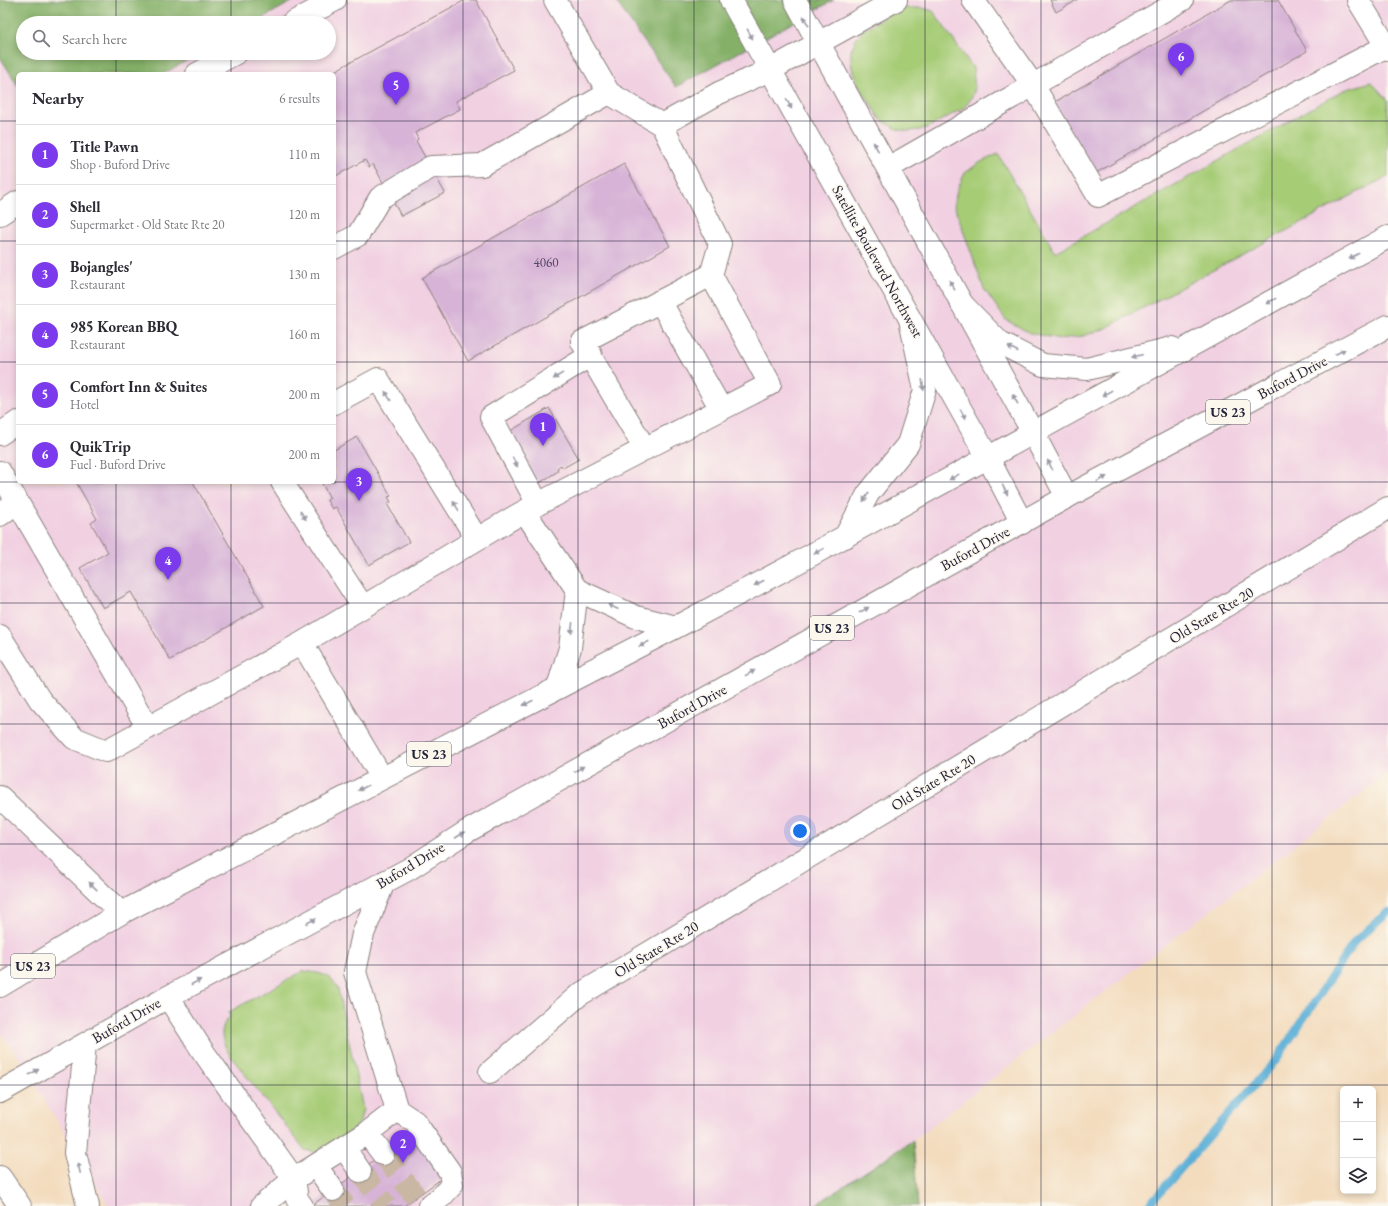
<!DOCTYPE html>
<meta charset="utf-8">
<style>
:root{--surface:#fff;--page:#f2f2f3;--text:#2b2b33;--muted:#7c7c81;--line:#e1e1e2;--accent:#7c3aed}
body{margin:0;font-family:"EB Garamond",serif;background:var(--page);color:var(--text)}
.controls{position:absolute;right:12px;bottom:12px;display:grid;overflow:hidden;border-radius:6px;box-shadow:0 2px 6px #0003}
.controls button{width:36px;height:36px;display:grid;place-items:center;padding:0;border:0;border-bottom:1px solid var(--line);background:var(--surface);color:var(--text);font:20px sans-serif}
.you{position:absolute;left:800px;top:831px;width:14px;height:14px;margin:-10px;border:3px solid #fff;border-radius:50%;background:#1a73e8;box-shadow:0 0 0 6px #1a73e833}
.badge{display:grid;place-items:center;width:26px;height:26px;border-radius:50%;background:var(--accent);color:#fff;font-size:13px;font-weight:700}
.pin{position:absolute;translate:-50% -33px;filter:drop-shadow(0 1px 2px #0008)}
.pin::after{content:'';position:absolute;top:21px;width:14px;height:12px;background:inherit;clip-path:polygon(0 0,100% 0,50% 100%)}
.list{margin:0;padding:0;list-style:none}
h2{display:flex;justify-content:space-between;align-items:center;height:52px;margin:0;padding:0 16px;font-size:17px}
h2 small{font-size:13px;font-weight:400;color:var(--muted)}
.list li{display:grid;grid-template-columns:26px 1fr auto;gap:12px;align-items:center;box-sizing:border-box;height:60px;padding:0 16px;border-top:1px solid var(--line)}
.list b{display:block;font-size:15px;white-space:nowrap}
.list p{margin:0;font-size:13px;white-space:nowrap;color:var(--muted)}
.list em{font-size:13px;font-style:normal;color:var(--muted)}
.icon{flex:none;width:22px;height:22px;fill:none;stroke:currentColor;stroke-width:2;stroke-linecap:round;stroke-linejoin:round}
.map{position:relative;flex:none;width:1388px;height:1206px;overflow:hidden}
.search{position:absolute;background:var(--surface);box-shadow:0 2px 6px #0003;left:16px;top:16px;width:320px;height:44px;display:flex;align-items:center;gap:10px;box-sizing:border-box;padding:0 14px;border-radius:22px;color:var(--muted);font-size:15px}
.panel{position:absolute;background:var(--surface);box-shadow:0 2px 6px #0003;left:16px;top:72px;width:320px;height:412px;border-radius:6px}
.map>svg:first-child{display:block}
.built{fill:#f1d0e2}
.green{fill:#a6cc76;stroke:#647758}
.forest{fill:#84b067;stroke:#536951}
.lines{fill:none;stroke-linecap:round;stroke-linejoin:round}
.stream{stroke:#5aafd7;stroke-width:8}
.building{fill:#d7b3d7}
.minor-tunnel{stroke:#c9b7a4;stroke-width:22;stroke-dasharray:22 11;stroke-linecap:butt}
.minor-casing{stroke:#8a7f7c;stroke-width:24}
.major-casing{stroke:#8a7f7c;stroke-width:24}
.highway-casing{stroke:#8a7f7c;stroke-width:24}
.minor{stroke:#fff;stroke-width:22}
.major{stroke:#fff;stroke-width:22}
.highway{stroke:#fff;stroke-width:22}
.oneway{fill:#9c9ca7}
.grid{fill:none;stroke:#22223b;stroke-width:1;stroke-opacity:0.55}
.labels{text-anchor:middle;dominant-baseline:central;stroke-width:3;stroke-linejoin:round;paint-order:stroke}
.number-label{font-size:13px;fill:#4f4662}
.shield{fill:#fbf7ec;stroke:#636270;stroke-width:1}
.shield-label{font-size:14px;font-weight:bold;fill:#22223b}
.street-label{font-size:15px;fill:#22223b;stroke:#fbf7ec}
</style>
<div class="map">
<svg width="1388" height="1206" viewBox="0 0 1388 1206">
<rect width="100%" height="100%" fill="#fbf7ec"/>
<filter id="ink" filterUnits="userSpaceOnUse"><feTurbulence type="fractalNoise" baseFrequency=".025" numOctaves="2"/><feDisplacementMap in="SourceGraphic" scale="8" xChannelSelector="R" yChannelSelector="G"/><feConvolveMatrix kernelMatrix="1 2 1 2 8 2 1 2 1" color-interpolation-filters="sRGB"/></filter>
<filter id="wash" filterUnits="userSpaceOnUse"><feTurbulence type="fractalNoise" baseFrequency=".012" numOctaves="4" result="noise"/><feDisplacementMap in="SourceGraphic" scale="16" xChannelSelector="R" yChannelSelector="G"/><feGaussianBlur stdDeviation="0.9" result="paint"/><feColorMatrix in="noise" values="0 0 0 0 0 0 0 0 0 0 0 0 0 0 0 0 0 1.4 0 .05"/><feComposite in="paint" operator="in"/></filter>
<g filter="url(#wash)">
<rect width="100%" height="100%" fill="#f3dcbe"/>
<path class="built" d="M295,0H615L676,87L834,0H1385L1388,5V773L913,1140L814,1206H109L14,1050L0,1032V57L18,86V482H334V74H163L200,53H329V23H254Z"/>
<path class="green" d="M899,8H923L933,11L973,68L975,89L971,99L964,108L929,127L920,130L908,131L896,129L879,118L857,82L853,72L851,63V51L856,39L863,30Z
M1371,82L1388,100V176L1104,329L1083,336L1060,339L1030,333L1006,320L984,289L954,205L957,190L965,173L979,163L998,154L1055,252L1344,90Z
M303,971C319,973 330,973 338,989L363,1109L359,1125L320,1153L305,1150L232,1058C223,1045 216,1029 230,1017L229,1012Z"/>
<path class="forest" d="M0,0H295L254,23H23V53H200L163,74H18V86L0,57Z
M615,0H834L676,87Z
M913,1140L918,1206H814Z"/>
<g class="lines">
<path class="stream" d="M1148,1206L1276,1060L1355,941L1388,912"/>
</g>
<g id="blocks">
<path class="building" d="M465,0H476L514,70L456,101L460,109L415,133L418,139L416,141L445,193L401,216L373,164L369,167L365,160L334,177V74H329Z
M1050,0H1077L1056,12Z
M1231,0H1278L1307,51L1096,173L1055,102Z
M624,164L670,246L468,361L422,278Z
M549,408L579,459L563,468L561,465L557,468L558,471L538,484L507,433Z
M357,437L391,496L388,497L391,502L387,504L409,542L369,565L336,507L332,509L327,500L330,498L321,482H334V450Z
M76,482H193L264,606L170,660L131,592L103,608L80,568L108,552L91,523L97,519Z
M413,1132L445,1176L404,1206H311Z"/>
</g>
</g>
<g filter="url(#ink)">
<use href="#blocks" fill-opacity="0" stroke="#8a7f7c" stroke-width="1"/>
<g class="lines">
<path class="minor-tunnel" d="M383,1154L416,1197
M360,1171L386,1206
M333,1190L345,1206"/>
<g class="minor-casing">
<path id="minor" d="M555,0L609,93L662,125L720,244L711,275
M973,0L1033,85L1098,196L1387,46
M1358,0L1388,49
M292,23L335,0
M197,74L236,53
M662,125L719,93L770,70L896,0
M888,168L1182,0
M0,214L18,202
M334,248L358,235L380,198L431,167L482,165L609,93
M660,301L721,409
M334,403L378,379L477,539
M0,434L18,422
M0,472L148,728
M282,482L363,607
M538,504L491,417L591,355
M525,512L577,590
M0,515L17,502
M0,636L40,700L74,738L106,751L302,643L382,778
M302,643L516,516L538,504L770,384L711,275L582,342L645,449
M0,797L121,913
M384,882L363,934L355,972L397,1110
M168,997L202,1050L294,1179L262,1206
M490,1072L579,995L1388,508
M367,1133L383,1154
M344,1148L360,1171
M316,1166L333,1190
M302,1206L297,1199L294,1179L367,1133L397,1110L415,1122L450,1172L452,1185L441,1197L429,1206"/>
</g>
<g class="major-casing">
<path id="major" d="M731,0L988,458L1022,523
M795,0L1033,433L1067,497"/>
</g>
<g class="highway-casing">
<path id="highway" d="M962,304L1000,343L1043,365L1087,369L1172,348
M845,537L868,494L908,444L925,390L910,319
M558,687L570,648L577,590L636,617L676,627
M0,986L121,913L676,627L793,565L1388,237
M85,1044L75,1153L88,1206
M0,1092L168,997L409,869L466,832L1067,497L1388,326
M0,1177L20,1206"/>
</g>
<use href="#minor" class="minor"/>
<use href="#major" class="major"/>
<use href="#highway" class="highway"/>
</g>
<defs><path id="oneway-solid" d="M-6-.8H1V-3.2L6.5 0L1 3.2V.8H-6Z"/></defs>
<g class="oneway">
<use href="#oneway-solid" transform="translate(806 21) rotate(-119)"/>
<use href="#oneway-solid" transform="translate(750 34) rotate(61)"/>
<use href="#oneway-solid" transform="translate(789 104) rotate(61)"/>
<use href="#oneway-solid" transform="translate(876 147) rotate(-119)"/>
<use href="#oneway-solid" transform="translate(1354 256) rotate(151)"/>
<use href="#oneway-solid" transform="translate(952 285) rotate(-119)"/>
<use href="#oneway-solid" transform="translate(1271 301) rotate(151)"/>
<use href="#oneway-solid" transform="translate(1013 349) rotate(-153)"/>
<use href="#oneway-solid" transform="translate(1340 352) rotate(-28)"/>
<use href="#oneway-solid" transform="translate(1137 356) rotate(166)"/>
<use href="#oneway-solid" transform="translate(558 376) rotate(148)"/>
<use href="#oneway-solid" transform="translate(923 385) rotate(82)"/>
<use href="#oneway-solid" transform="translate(1107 393) rotate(151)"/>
<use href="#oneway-solid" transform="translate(388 396) rotate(-122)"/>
<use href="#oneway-solid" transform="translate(1015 399) rotate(-119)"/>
<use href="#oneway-solid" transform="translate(963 414) rotate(61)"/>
<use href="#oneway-solid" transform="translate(515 462) rotate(61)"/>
<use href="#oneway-solid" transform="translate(1050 465) rotate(-118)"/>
<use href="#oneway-solid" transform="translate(954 477) rotate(151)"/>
<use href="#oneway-solid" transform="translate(1102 479) rotate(-28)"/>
<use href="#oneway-solid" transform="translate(1005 490) rotate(62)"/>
<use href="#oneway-solid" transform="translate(866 497) rotate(121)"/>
<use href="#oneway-solid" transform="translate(456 506) rotate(-122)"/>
<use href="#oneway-solid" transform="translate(303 515) rotate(57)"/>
<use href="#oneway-solid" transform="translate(819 551) rotate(152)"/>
<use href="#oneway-solid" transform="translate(759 583) rotate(152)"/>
<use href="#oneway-solid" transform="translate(613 607) rotate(-156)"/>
<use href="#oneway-solid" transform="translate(864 610) rotate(-29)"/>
<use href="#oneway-solid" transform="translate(572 628) rotate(96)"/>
<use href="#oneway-solid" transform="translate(644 644) rotate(153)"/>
<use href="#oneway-solid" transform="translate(750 673) rotate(-29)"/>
<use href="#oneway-solid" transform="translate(528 703) rotate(153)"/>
<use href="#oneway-solid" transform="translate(579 769) rotate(-29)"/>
<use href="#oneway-solid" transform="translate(363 788) rotate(153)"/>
<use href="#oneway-solid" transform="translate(460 835) rotate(-33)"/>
<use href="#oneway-solid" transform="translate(93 886) rotate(-136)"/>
<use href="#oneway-solid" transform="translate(311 921) rotate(-28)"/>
<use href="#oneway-solid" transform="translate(196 982) rotate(-28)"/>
<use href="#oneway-solid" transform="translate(34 1072) rotate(-29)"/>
<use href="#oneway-solid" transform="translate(79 1168) rotate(-103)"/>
</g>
</g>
<path class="grid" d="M116,0V23M231,0V23M347,0V1206M463,0V1206M578,0V1206M694,0V1206M810,0V1206M925,0V1206M1041,0V1206M1157,0V1206M1272,0V1206M116,53V74M231,53V74M0,121H18M334,121H1388M0,241H18M334,241H1388M0,362H18M334,362H1388M0,482H1388M116,482V1206M231,482V1206M0,603H1388M0,724H1388M0,844H1388M0,965H1388M0,1085H1388"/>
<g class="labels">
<g class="number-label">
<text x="546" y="262">4060</text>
</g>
<g class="shield">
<rect x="1206" y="400" width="44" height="24" rx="3"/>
<rect x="810" y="616" width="44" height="24" rx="3"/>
<rect x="407" y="742" width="44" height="24" rx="3"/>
<rect x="11" y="954" width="44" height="24" rx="3"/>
</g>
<g class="shield-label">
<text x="1228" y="412">US 23</text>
<text x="832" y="628">US 23</text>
<text x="429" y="754">US 23</text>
<text x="33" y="966">US 23</text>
</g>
<g class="street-label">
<text transform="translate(878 261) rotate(61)">Satellite Boulevard Northwest</text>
<text transform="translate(1292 377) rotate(-28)">Buford Drive</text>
<text transform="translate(975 548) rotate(-29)">Buford Drive</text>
<text transform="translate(1211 615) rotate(-31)">Old State Rte 20</text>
<text transform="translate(692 706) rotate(-29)">Buford Drive</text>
<text transform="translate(933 782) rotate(-31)">Old State Rte 20</text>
<text transform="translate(410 865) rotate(-31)">Buford Drive</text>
<text transform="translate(656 949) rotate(-31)">Old State Rte 20</text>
<text transform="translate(126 1020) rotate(-30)">Buford Drive</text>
</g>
</g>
</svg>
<div class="controls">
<button>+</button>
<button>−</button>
<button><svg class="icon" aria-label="layers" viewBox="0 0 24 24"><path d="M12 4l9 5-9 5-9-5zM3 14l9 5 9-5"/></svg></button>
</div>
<div class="you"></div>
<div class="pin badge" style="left:543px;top:446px">1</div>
<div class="pin badge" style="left:403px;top:1163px">2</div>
<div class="pin badge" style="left:359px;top:501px">3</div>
<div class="pin badge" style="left:168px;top:580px">4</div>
<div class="pin badge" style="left:396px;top:105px">5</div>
<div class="pin badge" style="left:1181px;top:76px">6</div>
<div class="search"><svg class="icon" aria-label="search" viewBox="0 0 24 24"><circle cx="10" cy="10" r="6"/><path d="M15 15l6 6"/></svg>Search here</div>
<section class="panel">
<h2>Nearby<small>6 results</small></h2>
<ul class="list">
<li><span class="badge">1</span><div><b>Title Pawn</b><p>Shop · Buford Drive</p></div><em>110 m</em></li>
<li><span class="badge">2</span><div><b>Shell</b><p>Supermarket · Old State Rte 20</p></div><em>120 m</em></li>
<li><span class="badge">3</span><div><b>Bojangles'</b><p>Restaurant</p></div><em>130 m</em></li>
<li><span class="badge">4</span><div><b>985 Korean BBQ</b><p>Restaurant</p></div><em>160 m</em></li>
<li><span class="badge">5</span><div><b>Comfort Inn &amp; Suites</b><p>Hotel</p></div><em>200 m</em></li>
<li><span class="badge">6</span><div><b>QuikTrip</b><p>Fuel · Buford Drive</p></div><em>200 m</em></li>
</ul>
</section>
</div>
